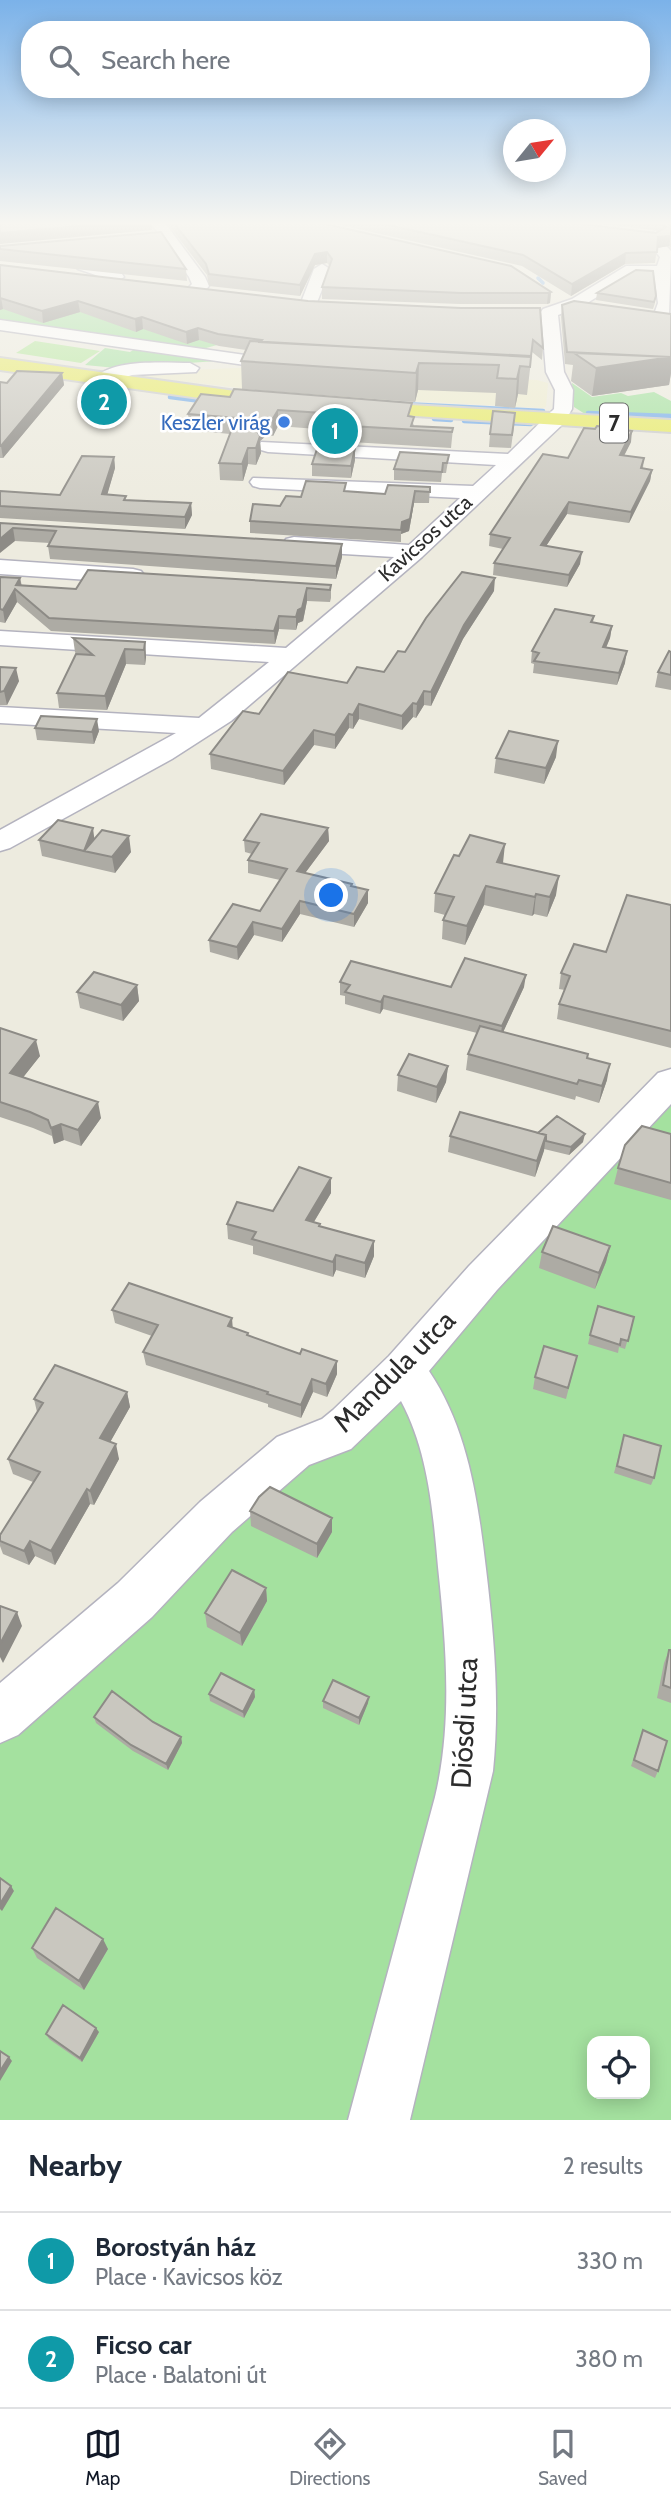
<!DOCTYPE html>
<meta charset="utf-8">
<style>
:root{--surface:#fff;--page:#f2f2f3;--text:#1f2937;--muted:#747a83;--line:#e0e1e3;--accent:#111827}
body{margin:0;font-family:Cabin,sans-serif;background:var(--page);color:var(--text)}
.controls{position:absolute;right:21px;bottom:21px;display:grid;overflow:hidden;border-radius:14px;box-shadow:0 4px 18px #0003}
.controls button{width:63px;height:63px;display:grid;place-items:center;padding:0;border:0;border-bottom:2px solid var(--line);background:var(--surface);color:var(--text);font:35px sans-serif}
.compass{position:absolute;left:503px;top:119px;width:63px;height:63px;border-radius:50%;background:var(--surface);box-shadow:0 4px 18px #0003;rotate:60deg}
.you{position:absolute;left:332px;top:896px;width:24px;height:24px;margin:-18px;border:5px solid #fff;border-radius:50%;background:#1a73e8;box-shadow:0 0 0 10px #1a73e833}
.badge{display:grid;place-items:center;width:46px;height:46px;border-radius:50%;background:var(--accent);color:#fff;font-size:23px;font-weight:700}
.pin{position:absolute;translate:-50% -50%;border:4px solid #fff;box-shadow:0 2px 7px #0006}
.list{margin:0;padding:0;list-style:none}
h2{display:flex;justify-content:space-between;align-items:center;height:91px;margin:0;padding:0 28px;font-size:30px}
h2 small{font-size:23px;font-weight:400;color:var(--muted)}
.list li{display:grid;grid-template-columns:46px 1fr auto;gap:21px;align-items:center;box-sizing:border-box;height:98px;padding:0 28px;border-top:2px solid var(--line)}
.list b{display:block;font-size:26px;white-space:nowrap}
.list p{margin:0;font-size:23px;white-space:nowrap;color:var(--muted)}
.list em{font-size:23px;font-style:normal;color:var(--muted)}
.icon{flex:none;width:38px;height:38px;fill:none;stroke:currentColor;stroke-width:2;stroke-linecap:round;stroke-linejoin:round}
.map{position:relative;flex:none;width:671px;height:2120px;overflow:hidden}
.search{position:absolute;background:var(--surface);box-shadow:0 4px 18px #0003;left:21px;right:21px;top:21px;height:77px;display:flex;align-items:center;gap:18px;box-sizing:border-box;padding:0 24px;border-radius:28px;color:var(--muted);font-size:26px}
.sheet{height:287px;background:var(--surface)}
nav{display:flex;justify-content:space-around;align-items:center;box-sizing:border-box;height:98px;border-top:2px solid var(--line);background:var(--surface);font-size:19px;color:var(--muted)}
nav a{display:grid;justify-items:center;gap:4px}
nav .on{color:var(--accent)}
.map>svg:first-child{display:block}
.education{fill:#eeecd0}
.green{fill:#a4e19f;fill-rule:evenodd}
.pitch{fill:#b4e79b}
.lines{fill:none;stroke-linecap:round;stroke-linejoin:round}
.stream-far1{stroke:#78aeea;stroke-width:3.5}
.stream{stroke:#78aeea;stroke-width:4.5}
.minor-casing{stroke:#b4b3bf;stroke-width:3}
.major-casing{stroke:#ccc;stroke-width:4}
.minor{fill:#fff;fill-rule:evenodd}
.major{fill:#e8eb67;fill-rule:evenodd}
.wall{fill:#adaba4}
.shaded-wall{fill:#8d8b86}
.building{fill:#c9c7bf;stroke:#8d8b86;stroke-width:2}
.shop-dot{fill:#3f7fe0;stroke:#fff;stroke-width:2.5}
.labels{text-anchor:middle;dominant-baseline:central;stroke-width:5;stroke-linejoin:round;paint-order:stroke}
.far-shop-label{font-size:21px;fill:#366cbe;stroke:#fff;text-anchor:end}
.far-street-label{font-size:21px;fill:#2c2c2c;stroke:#fff}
.shield{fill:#fff;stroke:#6b6b6b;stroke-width:2}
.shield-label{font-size:23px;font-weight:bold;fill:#2c2c2c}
.near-street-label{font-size:28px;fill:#2c2c2c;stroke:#fff}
</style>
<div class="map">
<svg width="671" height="2120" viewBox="0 0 671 2120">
<rect width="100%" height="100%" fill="#edebdf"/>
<path class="education" d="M261,367L537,380L548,383L546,407L542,408L302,395L137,376L140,372Z"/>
<path class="green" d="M0,271L217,345L199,350L0,321Z
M105,348L130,352L136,348L217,361L116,368L85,365Z
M572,383L592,397L621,393L628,396L654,392L671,401V418L585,414L574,407Z
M671,1082V2120H0V1717L293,1451ZM592,2041H645V2094H592Z"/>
<path class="pitch" d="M35,341L94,350L100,351L81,363L16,353Z"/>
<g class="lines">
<path class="stream-far1" d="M538,278L543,283"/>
<path class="stream" d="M170,397L201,401
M403,404L543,411
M588,413L671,416
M434,419L451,420
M464,421L531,424"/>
<g class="minor-casing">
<path id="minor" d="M151,223H165L205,277L209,286C204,293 196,295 188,293L186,290L192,284L189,277Z
M658,223H671V234L662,241L671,251L669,317L661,322L653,317L658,303L654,275L634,274L584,305L558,315L564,372L573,390L572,409L564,423L422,557L231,721L172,759L10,848L0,851V830L176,733L0,723V707L199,718L269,662L0,645V631L286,648L394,557L294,551L286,549L283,544L286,539L294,537L409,545L460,498L260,488L253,486L250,482L253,478L473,486L496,465L268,452L261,450L258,446L261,442L508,454L554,409L555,390L546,372L541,312L543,309L572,299L626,266H657L660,257L647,242L650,234L661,227Z
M83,261L122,274L124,277L116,282L78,269L75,266Z
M322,264L330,269L316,305L314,308H302L300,305L314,269Z
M0,320L252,356L288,358L297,363L288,368L252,366L0,330Z
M190,363L199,368L196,372L132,375L102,385L93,380C111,358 164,363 190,363Z
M0,560L133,569L141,571L145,576L141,581L133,583L0,574Z
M671,1069V1104L497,1290L429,1371C468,1429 478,1501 486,1569C494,1636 500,1703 493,1771L410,2120H348L435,1797C453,1722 446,1643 438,1567C433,1511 428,1451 401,1401L351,1449L309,1465L232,1532L152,1617L18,1735L0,1743V1683L118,1583L200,1502L277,1437L322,1419L333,1410L389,1356L469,1266L658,1073Z"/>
</g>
<g class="major-casing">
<path id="major" d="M0,358L264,395L271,397L274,401L271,405L264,407L0,370Z
M359,402L671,420V432L352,412L349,408L352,404Z"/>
</g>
<use href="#minor" class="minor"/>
<use href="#major" class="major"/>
</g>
<path class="wall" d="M167,223H321L551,292L550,303L547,304H460L322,299V287L330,266L327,263L315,265L300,296L209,286L207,275Z
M332,223H572L656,233L657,232L655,230L591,223H671V248L669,246L657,248L655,263L625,264L571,296L522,266Z
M0,246L186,269L187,281L0,261Z
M0,265L308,301L461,308H540L543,348L542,360L532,352L527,395L518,394L515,408L495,406L496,393L418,390L415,402L242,389L241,361L246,350L219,346L199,340L187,344L143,329L136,332L80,312L43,323L3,309L0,310Z
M636,270L655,303L653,309L596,300L597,293Z
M562,305L671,314V373L669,385L592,396L571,381L573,365L565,364L561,317Z
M62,373L64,385L3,458H0V382L7,383Z
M201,394L411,417L414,426L453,428L451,448L318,440L317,429L278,426L273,436L267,435L260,441L261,453L256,465L248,464L243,481L220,480L219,463L230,434L189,430L188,414Z
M514,426L511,448L489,447L490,434Z
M631,442L624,456L644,458L643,468L652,470L650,481L629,523L567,514L546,546L580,564L567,587L493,575L494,563L503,549L489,546L490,534L568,458Z
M355,448V460L351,478L312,476V464Z
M449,455L446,473H442L441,482L394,480V469Z
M114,457L115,468L107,494L127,500L191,503L192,515L185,529L0,518V491L60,495Z
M430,487L429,503H414L409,531L401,534V542L250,533V521L280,506L301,497L346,491L385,494Z
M0,523L342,544V557L336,579L50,559L48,546L50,543L15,541Z
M0,577L20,578L22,586L76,589L331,585V598L330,602L307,601L303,621L298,623L296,630L279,629L275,644L51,631L17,602L5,623L0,622Z
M494,591L463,639L431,706L424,705L416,718L413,717L402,730L359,719L353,729L349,728L335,749L314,745L284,785L211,769L210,754L259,714L347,683L384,672L405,652Z
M594,616L593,623L612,626L610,638L606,648L625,663L617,685L533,673L534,664L531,663L532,651Z
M73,638L145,642L146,657L145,665L126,664L107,710L59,708L57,693L76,654L75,652Z
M671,652V690L655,687L658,672Z
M0,667L19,681L7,705H0Z
M35,728L99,731L94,744L37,740Z
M556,757L544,784L494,773L496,758Z
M328,828L329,841L305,873L352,884V887L368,890V903L354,927L300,914L282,942L254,935L238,960L210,952L209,940L260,911L280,880L248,873V860L252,854L245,852L244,840Z
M95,839L131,852L115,873L42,856L39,840Z
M503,863L556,895L547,917L534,914L532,916L484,905L465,945L442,939L443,920L445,915L434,912L435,893Z
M671,905V1048L557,1019L559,1004L565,990L559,989L561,973L606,952Z
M340,982L451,987H524L503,1032L588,1058L607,1080L599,1103L576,1096L575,1100L466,1070L468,1054L477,1033L383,1009L380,1014L345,1004V996L340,995Z
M137,985L139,1001L123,1021L80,1008L77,992Z
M0,1028L40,1056L23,1077L101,1118L81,1146L64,1140L54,1144L52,1136L33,1128L0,1117Z
M448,1066L446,1082L436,1103L397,1091L398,1075Z
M538,1133L583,1142L569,1155L544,1149L535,1177L448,1152L450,1136Z
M671,1134V1200L614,1184L618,1168Z
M331,1178V1193L314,1222L320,1226L374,1241V1256L365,1278L336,1270L333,1277L253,1254V1246L228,1239L227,1224L273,1211Z
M610,1246L606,1262L595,1289L539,1268L542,1252Z
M112,1310L233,1328L249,1336L300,1354L337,1361V1374L327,1397L313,1392L301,1418L268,1407V1404L146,1365L143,1352L152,1336L115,1323Z
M634,1317L625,1349L619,1347L618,1353L588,1344L590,1335Z
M577,1356L566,1399L533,1389L535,1377Z
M127,1392L130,1407L110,1442L119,1459L94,1505L90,1504L55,1565L35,1556L29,1565L3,1554L0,1546V1535L33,1482L13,1474L8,1459L37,1412L34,1399Z
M624,1435L654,1478L651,1485L614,1473Z
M250,1511L332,1518V1532L317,1558L251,1526Z
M266,1588L267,1601L242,1646L207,1627L205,1613Z
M669,1650H671V1703L657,1698L664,1663Z
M254,1690L255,1697L244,1718L210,1701L209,1694Z
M323,1701L368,1703L359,1725L323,1708Z
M94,1717L153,1722L181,1737L182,1743L168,1770L133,1751L96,1723Z
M643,1730L658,1771L655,1778L631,1766Z
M32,1948L108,1949L84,1990L37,1958Z
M99,2032L82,2062L49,2039L46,2034Z"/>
<path class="shaded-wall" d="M114,223H152V230L0,244V233Z
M671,235L669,246L657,248L658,237Z
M327,252V263L315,265L300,296V285L315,254Z
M626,253L625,264L571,296L572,284Z
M551,292L550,303L547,304L548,293Z
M1,297L3,309L0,310V298Z
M78,301L80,312L43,323L42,311Z
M142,317L143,329L136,332L135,319Z
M198,328L199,340L187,344L186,332Z
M671,357V373L669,385L592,396L596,368Z
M419,363L418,390L415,402L416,373Z
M520,366L518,394L515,408L517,379Z
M62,373L64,385L3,458L1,446Z
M278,410V426L273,436L272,420Z
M267,419V435L260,441L261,453L256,465L255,428Z
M632,431L631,442L618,467L620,455Z
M248,448V464L243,481L242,464Z
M355,448V460L351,478V466Z
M114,457L115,468L104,506L102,494Z
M652,470L650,481L629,523L631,512Z
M415,491L414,503L409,531L401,534L402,522Z
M569,502L567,514L539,557L541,545Z
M191,503L192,515L185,529V517Z
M13,528L15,541L0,553V539Z
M342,544V557L336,579V566Z
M582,552L580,564L567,587L569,575Z
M20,578L22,591L16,585Z
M495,578L494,591L463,639L431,706V692L464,625Z
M307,588V601L303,621L298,623L296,630V617Z
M15,589L17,602L5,623L3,610Z
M279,616V629L275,644L274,631Z
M612,626L610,638L601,659L603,647Z
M145,642L146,657L145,665L144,650Z
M125,649L126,664L107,710L105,696Z
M627,651L625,663L617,685L619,673Z
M16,668L19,681L7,705L4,691Z
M424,691V705L416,718L417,704Z
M413,703V717L402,730V716Z
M359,704V719L353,729V715Z
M349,714V728L335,749V735Z
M97,719L99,731L94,744L92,732Z
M314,730V745L284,785L283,771Z
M558,741L556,757L544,784L546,768Z
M93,828L95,844L84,851L86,867L84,851Z
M328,828L329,841L297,884V871Z
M129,836L131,852L115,873L112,857Z
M505,844L503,863L497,862Z
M559,876L556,895L547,917L550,897Z
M486,886L484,905L465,945L467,926Z
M368,890V903L354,927V914Z
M536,894L534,914L532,916L535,897Z
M300,901V914L282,942V929Z
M253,922L254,935L238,960L237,947Z
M526,975L524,987L500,1039L502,1026Z
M137,985L139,1001L123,1021L121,1005Z
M384,996L383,1009L380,1014L381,1002Z
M36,1040L40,1056L14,1089L10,1073Z
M610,1064L607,1080L599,1103L602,1086Z
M448,1066L446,1082L436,1103L437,1087Z
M98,1102L101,1118L81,1146L78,1130Z
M61,1124L64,1140L54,1144L51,1128Z
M585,1134L583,1142L569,1155L571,1147Z
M546,1135L544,1151L535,1177L537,1161Z
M331,1178V1193L306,1235V1220Z
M374,1241V1256L365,1278V1263Z
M610,1246L606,1262L595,1289L599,1273Z
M336,1255V1270L333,1277V1262Z
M232,1318L233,1331L228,1326Z
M337,1361V1374L327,1397L326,1384Z
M312,1379L313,1392L301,1418V1405Z
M127,1392L130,1407L104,1453L100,1438Z
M116,1444L119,1459L94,1505L90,1491Z
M87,1489L90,1504L55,1565L51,1551Z
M332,1518V1532L317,1558V1544Z
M30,1541L35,1556L29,1565L24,1551Z
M266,1588L267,1601L242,1646L240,1633Z
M17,1612L22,1626L3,1663L0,1657V1644Z
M254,1690L255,1697L244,1718L243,1712Z
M369,1697L368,1703L359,1725V1718Z
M181,1737L182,1743L168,1770L166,1764Z
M11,1886L14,1891L2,1911L0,1909V1904Z
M103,1939L108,1949L84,1990L79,1981Z
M96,2028L99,2032L82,2062L80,2058Z
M9,2057L12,2061L0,2081V2071Z"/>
<path class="building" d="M0,223H114L0,233Z
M174,223H321L511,266L551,292L548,293H461L322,287L332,259L327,252L315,254L300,285L209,274L206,264Z
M379,223H573L656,233L666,227L661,223H671V236L658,237L657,252L626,253L572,284L523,255Z
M161,232L186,269L0,249V246Z
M0,265L308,301L461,308H540L543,348L533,340L531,356L260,342L262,340L218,334L198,328L186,332L142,317L135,319L78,301L42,311L0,298Z
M636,270L653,271L656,296L654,302L597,293Z
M574,301L671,314V357L567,352L562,305Z
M250,341L531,357L530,367L520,366L517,379L497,378L499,365L419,363L416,373L241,361Z
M574,353L671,357L596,368Z
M17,371L62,373L1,446H0V382L7,383Z
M234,389L412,403L408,416L414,417L411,426L453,428L452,432L317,424L322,413L278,410L272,420L267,419L255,428L260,436L256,448H248L242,464L219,463L236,418L188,414L201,394L230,397Z
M493,411L515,413L512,435L490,434Z
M597,426L632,431L620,455L644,458L641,468L652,470L631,512L569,502L541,545L582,552L569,575L494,563L510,538L490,534L543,454L568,458L584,428L595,429Z
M318,446L355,448L351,466L312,464Z
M400,452L449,455L447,463H443L442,472L394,469Z
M82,456L114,457L102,494L126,496L124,500L191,503L185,517L0,506V491L60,495Z
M306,481L346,483L344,491L385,494L388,485L430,487V492L415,491L410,519L402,522L401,530L250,521L253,504L280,506L286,496L301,497Z
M0,523L342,544L336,566L48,546L56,531L13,528L0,539Z
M88,570L331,585L330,590L307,588L302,608L298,610L296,617L279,616L274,631L49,618L15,589L3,610L0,609V577L20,578L16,585L76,589Z
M462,572L495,578L464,625L431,692L424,691L417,704L413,703L402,716L359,704L353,715L349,714L335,735L314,730L283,771L210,754L243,711L259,714L288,672L347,683L357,667L384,672L398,651L405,652L426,618Z
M555,609L594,616L591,622L612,626L603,647L627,651L619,673L534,661L539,653L532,651Z
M73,638L145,642L144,650L125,649L105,696L57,693L76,654L93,655Z
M669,651L671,652V675L658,672Z
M0,667L16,668L4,691L0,692Z
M41,716L97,719L92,732L35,728Z
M509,731L558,741L546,768L496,758Z
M261,814L328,828L297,871L352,884L351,886L368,890L354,914L300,901L282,929L253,922L237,947L209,940L233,904L260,911L287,869L248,860L259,843L244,840Z
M58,820L93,828L84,851L39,840Z
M102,830L129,836L112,857L84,851Z
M470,835L505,844L497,862L559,876L550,897L536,894L535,897L486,886L467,926L443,920L454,897L435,893L454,855L459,856Z
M627,895L671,905V1031L559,1004L570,976L561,973L574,944L606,952Z
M465,958L526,975L502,1026L384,996L381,1002L345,992L350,985L340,982L351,961L451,987Z
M94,972L137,985L121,1005L77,992Z
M480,1026L588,1054L587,1058L610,1064L602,1086L579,1080L577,1084L468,1054Z
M0,1028L36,1040L10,1073L98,1102L78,1130L61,1124L51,1128L48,1120L30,1112L0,1102Z
M409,1054L448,1066L437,1087L398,1075Z
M460,1112L546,1135L537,1161L450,1136Z
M557,1116L585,1134L571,1147L546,1141V1135L538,1133Z
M642,1126L671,1134V1183L618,1168L625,1145Z
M299,1167L331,1178L306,1220L320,1224L319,1226L374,1241L365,1263L336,1255L333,1262L252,1239L256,1232L227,1224L237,1202L273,1211Z
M553,1226L610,1246L599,1273L542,1252Z
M129,1283L232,1318L228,1326L248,1333L247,1335L300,1354L302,1349L337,1361L326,1384L312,1379L301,1405L267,1394L268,1392L143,1352L158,1325L112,1310Z
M598,1306L634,1317L628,1341L621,1339L620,1345L590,1335Z
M544,1346L577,1356L568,1388L535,1377Z
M55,1365L127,1392L100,1438L116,1444L90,1491L87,1489L51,1551L30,1541L24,1551L0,1541V1535L40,1472L8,1459L43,1403L34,1399Z
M624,1435L661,1446L654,1478L617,1466Z
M270,1487L332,1518L317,1544L250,1511L259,1497Z
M232,1570L266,1588L240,1633L205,1613Z
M0,1606L17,1612L0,1644Z
M669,1650H671V1688L663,1685Z
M221,1673L254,1690L243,1712L209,1694Z
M333,1680L369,1697L359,1718L323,1701Z
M112,1691L153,1722L181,1737L166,1764L131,1745L94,1717Z
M643,1730L667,1741L658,1771L634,1760Z
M0,1878L11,1886L0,1904Z
M56,1908L103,1939L79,1981L32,1948Z
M63,2005L96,2028L80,2058L46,2034Z
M0,2051L9,2057L0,2071Z"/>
<linearGradient id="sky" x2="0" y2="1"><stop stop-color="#7bb2e9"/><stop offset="0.43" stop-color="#f7f6f1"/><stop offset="1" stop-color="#f7f6f1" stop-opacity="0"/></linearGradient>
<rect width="671" height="519" fill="url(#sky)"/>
<circle class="shop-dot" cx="284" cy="422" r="7"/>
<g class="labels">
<g class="far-shop-label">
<text x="270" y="422">Keszler virág</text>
</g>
<g class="far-street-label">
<text transform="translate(425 538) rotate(-42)">Kavicsos utca</text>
</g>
<rect class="shield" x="600" y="403.5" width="28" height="39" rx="5"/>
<g class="shield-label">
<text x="614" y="423">7</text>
</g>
<g class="near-street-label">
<text transform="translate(394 1371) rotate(-45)">Mandula utca</text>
<text transform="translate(464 1723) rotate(-87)">Diósdi utca</text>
</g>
</g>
</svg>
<div class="controls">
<button><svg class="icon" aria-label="locate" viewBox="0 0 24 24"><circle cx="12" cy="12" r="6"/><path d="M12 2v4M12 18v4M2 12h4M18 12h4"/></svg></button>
</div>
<svg class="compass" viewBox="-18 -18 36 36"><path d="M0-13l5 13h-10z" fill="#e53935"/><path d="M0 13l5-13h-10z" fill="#747a83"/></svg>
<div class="you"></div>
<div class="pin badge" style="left:335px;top:431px;background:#0f9aa8">1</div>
<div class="pin badge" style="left:104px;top:402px;background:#0f9aa8">2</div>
<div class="search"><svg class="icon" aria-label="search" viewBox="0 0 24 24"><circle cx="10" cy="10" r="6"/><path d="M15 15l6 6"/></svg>Search here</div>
</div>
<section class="sheet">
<h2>Nearby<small>2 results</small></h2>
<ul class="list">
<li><span class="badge" style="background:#0f9aa8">1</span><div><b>Borostyán ház</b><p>Place · Kavicsos köz</p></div><em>330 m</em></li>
<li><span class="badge" style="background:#0f9aa8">2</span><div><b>Ficso car</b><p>Place · Balatoni út</p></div><em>380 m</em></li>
</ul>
</section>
<nav>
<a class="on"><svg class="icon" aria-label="map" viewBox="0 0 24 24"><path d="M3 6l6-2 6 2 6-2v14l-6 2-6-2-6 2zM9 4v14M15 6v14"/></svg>Map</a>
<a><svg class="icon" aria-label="directions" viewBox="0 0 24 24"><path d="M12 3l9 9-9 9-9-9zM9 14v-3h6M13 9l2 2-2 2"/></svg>Directions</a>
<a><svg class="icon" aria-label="saved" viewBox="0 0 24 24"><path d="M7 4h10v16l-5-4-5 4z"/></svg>Saved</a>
</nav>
